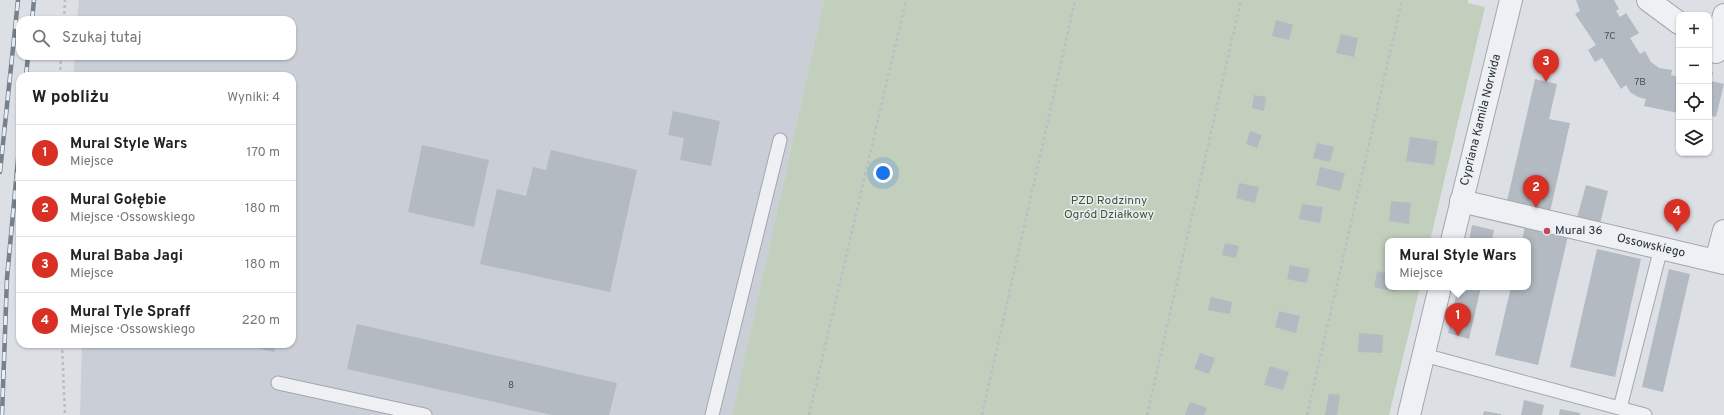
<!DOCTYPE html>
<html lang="pl">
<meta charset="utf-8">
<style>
:root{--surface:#fff;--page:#f2f2f2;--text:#222;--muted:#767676;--line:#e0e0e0;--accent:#d93025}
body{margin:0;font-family:Overpass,sans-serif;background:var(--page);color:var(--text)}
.controls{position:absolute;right:12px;top:12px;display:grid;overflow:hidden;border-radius:8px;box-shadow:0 1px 3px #0004}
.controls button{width:36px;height:36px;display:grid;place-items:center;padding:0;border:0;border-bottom:1px solid var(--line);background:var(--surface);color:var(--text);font:20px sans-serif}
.you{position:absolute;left:883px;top:173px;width:14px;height:14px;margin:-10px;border:3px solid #fff;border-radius:50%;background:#1a73e8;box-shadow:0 0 0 6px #1a73e833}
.badge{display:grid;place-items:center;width:26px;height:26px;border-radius:50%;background:var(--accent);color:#fff;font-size:13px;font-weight:700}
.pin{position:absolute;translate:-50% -33px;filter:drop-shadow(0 1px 2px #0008)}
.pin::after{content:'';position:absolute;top:21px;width:14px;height:12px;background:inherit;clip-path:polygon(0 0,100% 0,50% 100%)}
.popup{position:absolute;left:1385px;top:238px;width:146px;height:52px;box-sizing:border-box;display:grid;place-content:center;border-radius:8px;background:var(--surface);filter:drop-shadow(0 1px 3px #0005);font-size:13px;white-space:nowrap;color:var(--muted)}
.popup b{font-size:15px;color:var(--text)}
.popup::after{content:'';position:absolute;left:50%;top:100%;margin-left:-8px;border:8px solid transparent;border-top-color:var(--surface)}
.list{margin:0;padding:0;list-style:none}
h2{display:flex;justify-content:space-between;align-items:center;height:52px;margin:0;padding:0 16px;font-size:17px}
h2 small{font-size:13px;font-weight:400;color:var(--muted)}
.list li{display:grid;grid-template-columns:26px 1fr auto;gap:12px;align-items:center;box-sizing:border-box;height:56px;padding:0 16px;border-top:1px solid var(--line)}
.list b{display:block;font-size:15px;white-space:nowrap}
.list p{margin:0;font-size:13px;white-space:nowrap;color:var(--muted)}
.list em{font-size:13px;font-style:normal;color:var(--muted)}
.icon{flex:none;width:22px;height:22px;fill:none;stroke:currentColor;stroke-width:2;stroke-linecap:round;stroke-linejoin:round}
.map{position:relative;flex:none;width:1724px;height:415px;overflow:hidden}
.search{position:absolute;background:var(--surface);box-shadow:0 1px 3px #0004;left:16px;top:16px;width:280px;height:44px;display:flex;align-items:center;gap:10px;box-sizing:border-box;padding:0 14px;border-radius:12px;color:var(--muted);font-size:15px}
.panel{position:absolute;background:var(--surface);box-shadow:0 1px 3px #0004;left:16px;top:72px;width:280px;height:276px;border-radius:12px}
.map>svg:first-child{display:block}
.built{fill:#cacfd7}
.green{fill:#c3cfbd}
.building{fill:#b3bac2}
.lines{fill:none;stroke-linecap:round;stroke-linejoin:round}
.lane-casing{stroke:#a2a7af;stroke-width:15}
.street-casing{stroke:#a2a7af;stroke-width:24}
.path{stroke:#babec4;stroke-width:2.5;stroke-dasharray:3 3;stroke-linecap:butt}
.lane{stroke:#eef0f4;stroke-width:13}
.street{stroke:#eef0f4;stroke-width:22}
.rail-casing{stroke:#76818e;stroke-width:4.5}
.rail{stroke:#ebeff3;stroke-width:3;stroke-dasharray:9;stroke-linecap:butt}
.poi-dot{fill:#c74460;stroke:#ebeff3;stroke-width:1.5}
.labels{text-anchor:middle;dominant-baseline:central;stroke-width:3;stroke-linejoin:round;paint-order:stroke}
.number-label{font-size:10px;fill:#49525d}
.street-label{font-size:12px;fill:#262f3b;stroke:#ebeff3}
.park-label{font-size:12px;fill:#3d5634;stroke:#ebeff3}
.poi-label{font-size:12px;fill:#262f3b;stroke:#ebeff3;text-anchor:start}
</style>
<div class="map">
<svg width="1724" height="415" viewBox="0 0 1724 415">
<rect width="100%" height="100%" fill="#dce0e5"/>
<path class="built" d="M79,0H824L732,415H80L82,344H292V76H73L75,56H292V20H77Z"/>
<path class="green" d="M824,0H1468V3L1485,7L1430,241H1388V287H1420L1389,415H732Z"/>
<path class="building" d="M1576,0H1614L1619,9L1616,11L1620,17L1626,13L1639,33L1630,38L1640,54L1645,51L1651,62L1659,68L1672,70L1671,75L1679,77V118L1677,117L1678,113L1644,106L1646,99L1638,97L1630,92L1626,85L1621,89L1602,58L1595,62L1588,50L1596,45L1575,14L1580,11Z
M1276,20L1293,25L1289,40L1272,36Z
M1341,34L1358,38L1354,57L1336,53Z
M1709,71L1713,72L1711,81L1724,84L1716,117L1709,115Z
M1535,79L1557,84L1549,119L1570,123L1550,212L1507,201Z
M1254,95L1266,97L1264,111L1252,108Z
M673,111L720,121L711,166L680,160L684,138L668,135Z
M1250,131L1262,135L1257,148L1246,144Z
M1410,137L1438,141L1434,165L1406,161Z
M1317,143L1334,147L1330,162L1313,158Z
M422,145L489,160L474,227L408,212Z
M551,150L637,170L610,292L480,264L497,189L526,196L533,167L546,170Z
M1320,167L1345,173L1340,191L1316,185Z
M1239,183L1259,187L1255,203L1236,198Z
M1586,185L1608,191L1600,224L1577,218Z
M1391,201L1411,203L1409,224L1389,221Z
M1302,204L1323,207L1320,223L1299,219Z
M1472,225L1494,230L1492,241H1469Z
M1525,226L1568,236L1538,365L1495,355L1511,287H1528V241H1522Z
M1225,243L1239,246L1236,258L1222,255Z
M1597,249L1641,259L1615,377L1570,367Z
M1290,265L1310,269L1307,283L1287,279Z
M1669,269L1690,274L1663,392L1642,387Z
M1377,271L1388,274V287H1397L1396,292L1374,287Z
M1458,287H1481L1469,339L1448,333Z
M1211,297L1232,302L1230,314L1208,310Z
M1279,311L1300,316L1296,333L1275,327Z
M357,324L617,383L609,415H552L347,369Z
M1359,333L1383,335L1382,353L1358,352Z
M241,344H276L274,352Z
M1200,353L1215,358L1209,374L1194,369Z
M1270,366L1289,372L1283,390L1264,385Z
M1329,394L1340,395L1337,415H1325Z
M1524,400L1544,405L1542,415H1521Z
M1190,402L1207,408L1204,415H1185Z
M1560,409L1580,413V415H1559Z
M1484,411L1501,414V415H1483Z"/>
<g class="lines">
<g class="lane-casing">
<path id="lane" d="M1424,355L1645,415
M278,383L425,415
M1620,408L1661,248
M712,415L780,140"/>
</g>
<g class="street-casing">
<path id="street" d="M1648,0L1679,23
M1716,52L1724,15
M1461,201L1724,263
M1452,241L1511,0
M1716,261L1724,231
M1409,415L1440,287"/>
</g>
<path class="path" d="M64,20L65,0
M60,76L61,56
M62,344L65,415
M809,415L906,0
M982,415L1075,0
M1147,415L1241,0
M1307,415L1402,0"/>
<use href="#lane" class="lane"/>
<use href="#street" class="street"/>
<g class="rail-casing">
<path id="rail" d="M32,20L34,0
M26,76L28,56
M0,172L18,0
M2,415L7,278L20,138"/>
</g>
<use href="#rail" class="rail"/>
</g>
<circle class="poi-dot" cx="1547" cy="231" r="4"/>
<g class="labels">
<g class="number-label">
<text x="1610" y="36">7C</text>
<text x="1640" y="82">7B</text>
<text x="511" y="385">8</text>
</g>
<g class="street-label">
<text transform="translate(1481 120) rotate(-76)">Cypriana Kamila Norwida</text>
<text transform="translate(1651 246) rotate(13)">Ossowskiego</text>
</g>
<g class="park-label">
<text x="1109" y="201">PZD Rodzinny<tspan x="1109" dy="14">Ogród Działkowy</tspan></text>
</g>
<g class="poi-label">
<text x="1555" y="231">Mural 36</text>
</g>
</g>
</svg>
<div class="controls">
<button>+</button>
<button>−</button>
<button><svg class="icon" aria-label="locate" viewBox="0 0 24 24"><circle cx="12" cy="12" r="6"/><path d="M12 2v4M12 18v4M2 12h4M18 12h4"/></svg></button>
<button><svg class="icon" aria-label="layers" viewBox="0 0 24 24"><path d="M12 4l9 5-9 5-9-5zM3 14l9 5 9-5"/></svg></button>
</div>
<div class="you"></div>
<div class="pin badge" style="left:1458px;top:336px">1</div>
<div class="popup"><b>Mural Style Wars</b>Miejsce</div>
<div class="pin badge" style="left:1536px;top:208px">2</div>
<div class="pin badge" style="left:1546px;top:82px">3</div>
<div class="pin badge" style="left:1677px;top:232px">4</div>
<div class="search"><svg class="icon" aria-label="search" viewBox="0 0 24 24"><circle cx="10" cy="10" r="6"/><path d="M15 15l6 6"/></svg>Szukaj tutaj</div>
<section class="panel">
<h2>W pobliżu<small>Wyniki: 4</small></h2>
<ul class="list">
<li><span class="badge">1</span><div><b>Mural Style Wars</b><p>Miejsce</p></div><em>170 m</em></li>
<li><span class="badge">2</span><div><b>Mural Gołębie</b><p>Miejsce · Ossowskiego</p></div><em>180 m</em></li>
<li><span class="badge">3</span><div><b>Mural Baba Jagi</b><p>Miejsce</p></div><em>180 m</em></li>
<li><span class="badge">4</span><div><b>Mural Tyle Spraff</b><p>Miejsce · Ossowskiego</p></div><em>220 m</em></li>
</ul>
</section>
</div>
